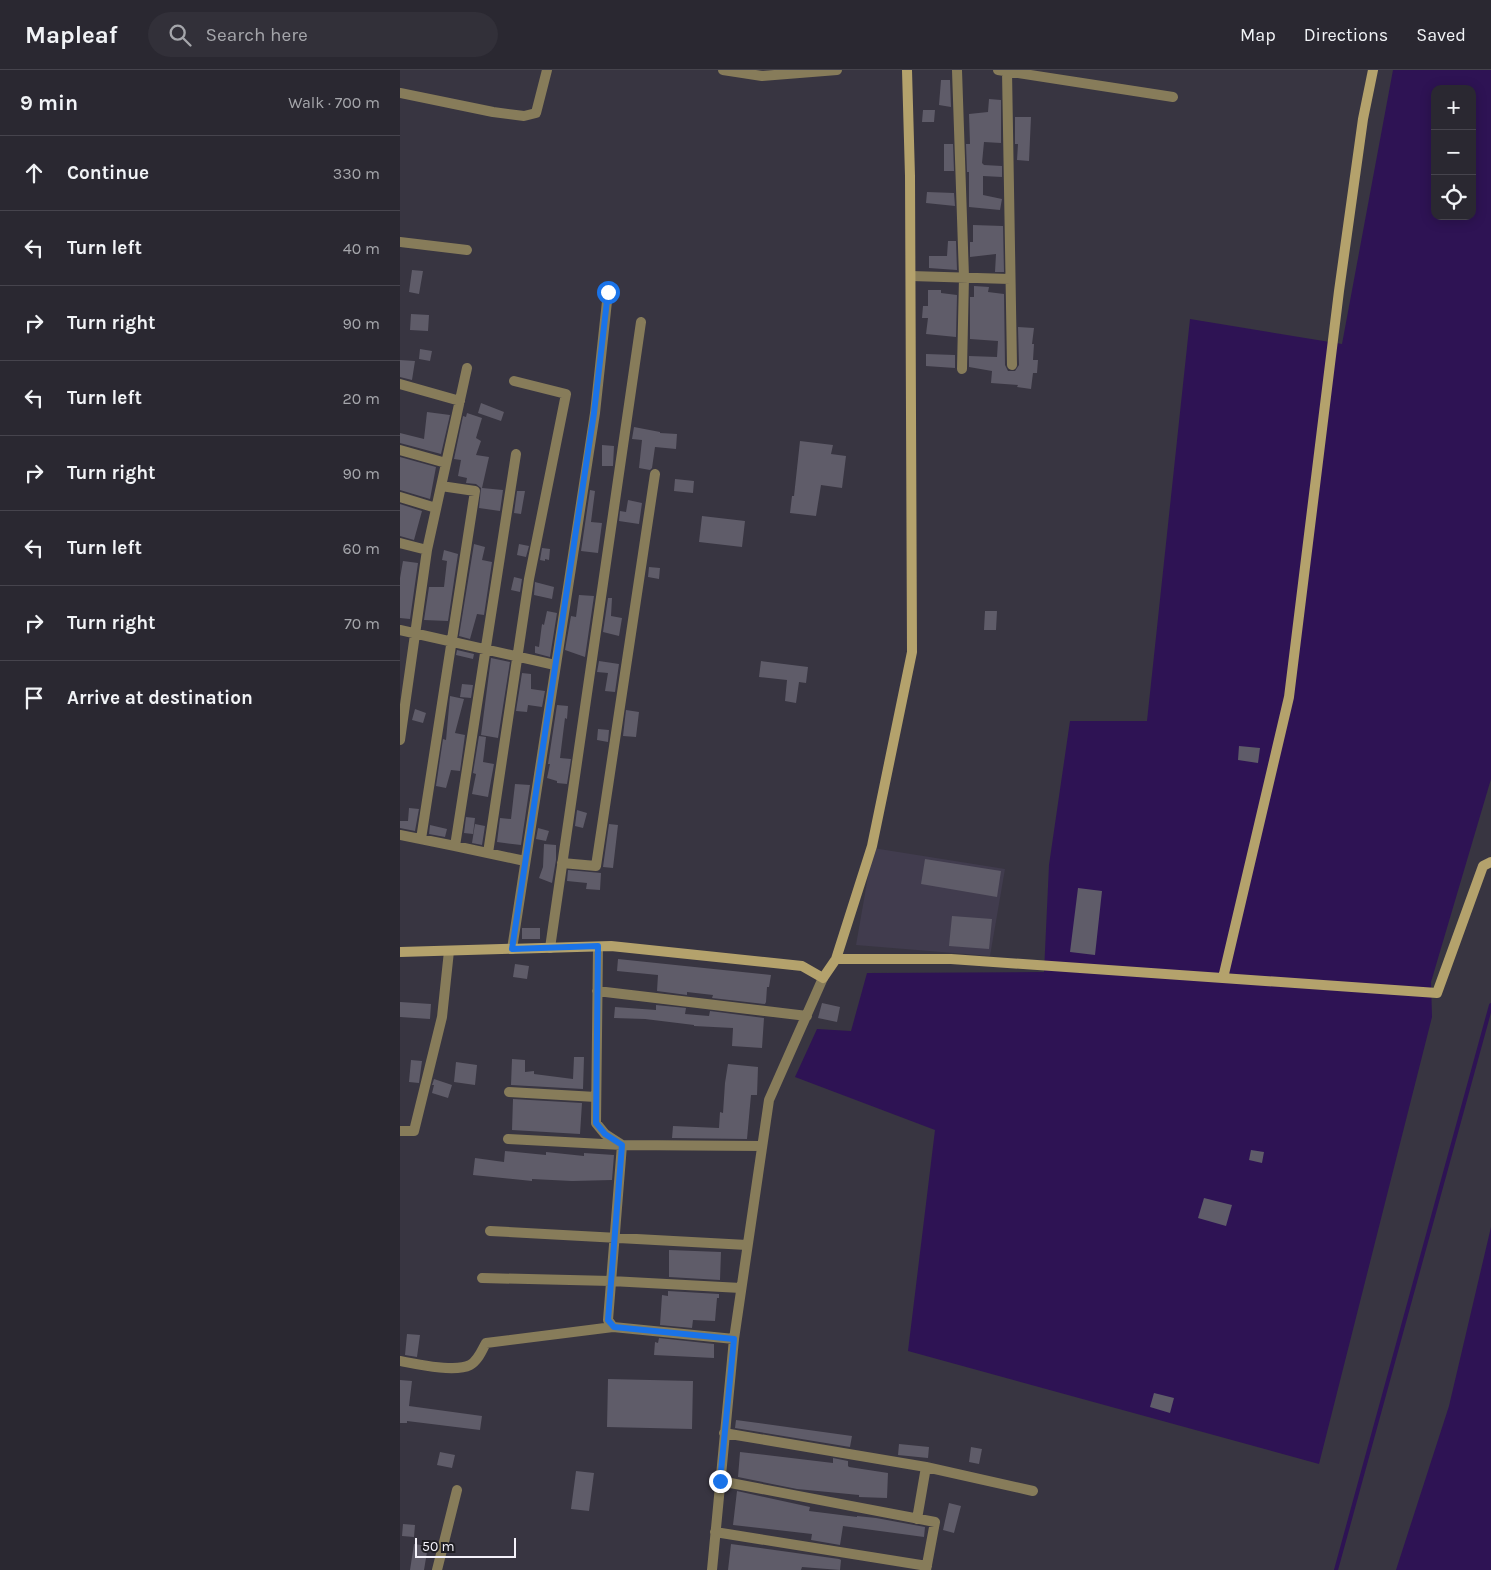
<!DOCTYPE html>
<meta charset="utf-8">
<style>
:root{--surface:#2a2831;--page:#323039;--text:#f1f3f6;--muted:#a5a6ab;--line:#46444d}
body{margin:0;font-family:Karla,sans-serif;background:var(--page);color:var(--text)}
.controls{position:absolute;right:15px;top:15px;display:grid;overflow:hidden;border-radius:10px;box-shadow:0 2px 12px #0003}
.controls button{width:45px;height:45px;display:grid;place-items:center;padding:0;border:0;border-bottom:1px solid var(--line);background:var(--surface);color:var(--text);font:25px sans-serif}
.scale{position:absolute;left:15px;bottom:12px;width:101px;box-sizing:border-box;padding-left:5px;border:2px solid #f4f2fa;border-top:0;font-size:14px;line-height:18px;white-space:nowrap;color:#f4f2fa;-webkit-text-stroke:4px #1f1e23;paint-order:stroke}
.stop{position:absolute;width:15px;height:15px;margin:-11px;border:4px solid #1a73e8;border-radius:50%;background:#fff}
.stop.end{background:#1a73e8;border-color:#fff;box-shadow:0 1px 5px #0008}
.list{margin:0;padding:0;list-style:none}
h2{display:flex;justify-content:space-between;align-items:center;height:65px;margin:0;padding:0 20px;font-size:21px}
h2 small{font-size:16px;font-weight:400;color:var(--muted)}
.list li{display:grid;grid-template-columns:32px 1fr auto;gap:15px;align-items:center;box-sizing:border-box;height:75px;padding:0 20px;border-top:1px solid var(--line)}
.list b{display:block;font-size:19px;white-space:nowrap}
.list em{font-size:16px;font-style:normal;color:var(--muted)}
.icon{flex:none;width:28px;height:28px;fill:none;stroke:currentColor;stroke-width:2;stroke-linecap:round;stroke-linejoin:round}
.map{position:relative;flex:none;width:1091px;height:1500px;overflow:hidden}
header{display:flex;align-items:center;gap:30px;box-sizing:border-box;height:70px;padding:0 25px;background:var(--surface);border-bottom:1px solid var(--line)}
header strong{font-size:24px}
nav{display:flex;gap:28px;margin-inline-start:auto;font-size:18px}
.search{width:350px;height:45px;background:var(--page);display:flex;align-items:center;gap:12px;box-sizing:border-box;padding:0 18px;border-radius:28px;color:var(--muted);font-size:19px}
main{display:flex}
aside{flex:1;background:var(--surface)}
.map>svg:first-child{display:block}
.built{fill:#413c4e}
.water{fill:#2e1354;fill-rule:evenodd}
.lines{fill:none;stroke-linecap:round;stroke-linejoin:round}
.stream{stroke:#2e1354;stroke-width:4}
.building{fill:#5f5c69}
.street{stroke:#877c5a;stroke-width:10}
.secondary{stroke:#b4a26c;stroke-width:10}
.route{stroke:#1a73e8;stroke-width:6}
</style>
<header>
<strong>Mapleaf</strong>
<div class="search"><svg class="icon" aria-label="search" viewBox="0 0 24 24"><circle cx="10" cy="10" r="6"/><path d="M15 15l6 6"/></svg>Search here</div>
<nav><a>Map</a><a>Directions</a><a>Saved</a></nav>
</header>
<main>
<aside>
<h2>9 min<small>Walk · 700 m</small></h2>
<ul class="list">
<li><svg class="icon" aria-label="ahead" viewBox="0 0 24 24"><path d="M12 20V5M6 11l6-6 6 6"/></svg><div><b>Continue</b></div><em>330 m</em></li>
<li><svg class="icon" aria-label="left" viewBox="0 0 24 24"><path d="M17 20v-9H6M10 6l-5 5 5 5"/></svg><div><b>Turn left</b></div><em>40 m</em></li>
<li><svg class="icon" aria-label="right" viewBox="0 0 24 24"><path d="M7 20v-9h11M14 6l5 5-5 5"/></svg><div><b>Turn right</b></div><em>90 m</em></li>
<li><svg class="icon" aria-label="left" viewBox="0 0 24 24"><path d="M17 20v-9H6M10 6l-5 5 5 5"/></svg><div><b>Turn left</b></div><em>20 m</em></li>
<li><svg class="icon" aria-label="right" viewBox="0 0 24 24"><path d="M7 20v-9h11M14 6l5 5-5 5"/></svg><div><b>Turn right</b></div><em>90 m</em></li>
<li><svg class="icon" aria-label="left" viewBox="0 0 24 24"><path d="M17 20v-9H6M10 6l-5 5 5 5"/></svg><div><b>Turn left</b></div><em>60 m</em></li>
<li><svg class="icon" aria-label="right" viewBox="0 0 24 24"><path d="M7 20v-9h11M14 6l5 5-5 5"/></svg><div><b>Turn right</b></div><em>70 m</em></li>
<li><svg class="icon" aria-label="arrive" viewBox="0 0 24 24"><path d="M6 21V4h12l-3 4 3 4H6"/></svg><div><b>Arrive at destination</b></div></li>
</ul>
</aside>
<div class="map">
<svg width="1091" height="1500" viewBox="0 0 1091 1500">
<rect width="100%" height="100%" fill="#383541"/>
<path class="built" d="M473,778L605,799L590,886L456,875Z"/>
<path class="water" d="M993,0H1091V709L1031,912L1032,947L919,1394L508,1281L535,1060L395,1007L417,959L451,961L467,903L644,902L649,795L670,651H747L790,249L942,274ZM1035,19H1072V146H1035Z
M1091,1157V1500H996L1049,1336Z"/>
<g class="lines">
<path class="stream" d="M936,1500L1091,935"/>
</g>
<path class="building" d="M541,10H550L551,37L539,35Z
M589,29L601,30V73L584,72L582,93L584,95L602,96V107L583,106V125L602,129L600,140L569,137V102H567L566,74H570L569,44L588,42Z
M523,40H535L534,52H522Z
M615,47H631L629,91L617,90L618,74H615Z
M544,74H553L554,101H544Z
M527,122L554,123L555,136L526,133Z
M573,155L603,156L604,202H595L596,184L570,187V172H573Z
M548,171H556L557,200L529,198V186H547Z
M12,200L23,201L19,224L9,222Z
M574,216L589,217L588,222L604,224L605,295L608,301H615L619,295L618,257L634,258L632,274H634L633,290H638L637,303H633L631,319L617,317L618,315L591,313L592,301L569,297V286L597,287L598,271L570,269V227H574Z
M528,220H541V223L557,225L556,267L526,264L528,248H522L523,236H528Z
M11,244L29,245L28,261L10,260Z
M20,279L32,281L30,291L19,289Z
M526,284L555,285V298L526,296Z
M0,290L15,291L12,310L0,307Z
M81,333L104,342L101,351L78,343Z
M27,342L50,345L41,384L0,373V363L24,369Z
M67,343L82,348L76,368L81,371L76,385L89,387L82,418L103,420L100,441L79,438L81,418L76,414L66,413L67,408L58,406L61,390L54,389L63,346L66,347Z
M234,357L260,362V363L277,364L276,379L255,377L252,398L250,400L239,398L242,370L232,369Z
M400,371L433,375L431,384L446,386L442,418L421,415L416,446L390,443L392,426H394Z
M202,375L214,376L213,396H202Z
M0,387L36,397L30,429L0,420Z
M275,409L294,411L293,423L274,421Z
M190,420L195,421L191,452L202,453L198,483L181,481Z
M117,421H125L121,444L114,443Z
M228,430L242,433L239,454L219,451L220,441L226,442Z
M0,434L22,441L14,470L0,466Z
M302,446L345,451L342,477L299,472Z
M74,474L85,477L82,490L92,492L84,545L77,544L70,569L59,566Z
M119,474L129,476L126,487L117,485Z
M142,478L150,479L149,490L145,489V491L140,490Z
M44,480L58,484L48,551L24,550L29,517H44L47,491L42,490Z
M3,491L18,493L10,549L0,548V508Z
M249,497L260,498L259,509L248,507Z
M114,507L122,509L120,522L111,520Z
M135,512L154,517L152,529L134,525Z
M179,525L194,526L185,587L165,580L171,546L176,547Z
M208,528H212L211,546L222,548L219,566L203,562Z
M147,541L157,543L150,587L135,583V576L139,577L142,554L144,555Z
M585,541H597L596,560H584Z
M57,580L74,584L73,589L56,585Z
M91,588L110,592L98,668L81,665Z
M199,591L219,594L215,622L205,621L208,603L197,602Z
M361,591L408,597L406,613L399,612L396,633L385,631L387,610L359,607Z
M122,603L131,604V619L145,621L142,637L128,635L127,642L116,641Z
M62,614L73,615L71,628L60,627Z
M50,626L64,629L55,663L65,665L60,701L51,700L46,718L36,716L43,669L46,670Z
M157,635L168,636L167,649L165,648L160,688L171,689L167,714L157,713V711L147,708L150,694H148Z
M15,639L26,643L23,653L12,650Z
M226,640L239,642L236,667L223,666Z
M198,659L209,660L208,672L197,670Z
M79,666L86,667L83,692L94,694L88,727L72,724L76,704L73,703Z
M839,676L860,678L858,693L838,690Z
M115,714L130,715L121,775L97,772L100,748L111,749Z
M9,738L19,739L15,761L0,758V751H8Z
M177,740L187,743L183,758L175,756Z
M66,747L75,748L73,764L64,763Z
M75,754L85,756L82,775L72,773Z
M209,754L218,755L213,798L203,797Z
M30,755L47,759L45,767L29,764Z
M138,758L149,761L146,771L136,769Z
M144,774L156,775V790L152,813L139,808L143,797Z
M525,789L601,801L597,827L521,814Z
M168,800L201,803L200,820L186,819L187,813L167,811Z
M678,818L702,821L695,885L670,882Z
M552,846L592,849L589,879L549,876Z
M122,858H140V869H122Z
M218,889L371,905L369,917H367L366,932L365,934L312,928L313,925L287,922V925L257,921L258,905L217,901Z
M115,894L129,896L127,909L113,907Z
M0,932L31,934L30,949L0,947Z
M422,933L440,937L437,952L418,948Z
M256,935L286,938L285,944L309,946L310,941L364,948L362,978L332,976L333,958L294,956V955L245,949L214,948L215,937L256,940Z
M174,987H184L183,1019L111,1015L112,989L125,990V1002L134,1001V1004L173,1009Z
M11,990L22,991L19,1013L9,1012Z
M56,992L77,995L75,1015L54,1012Z
M328,994L358,997L357,1025H351L347,1069L272,1068L273,1056L319,1058L320,1042L323,1043L325,1013Z
M34,1009L52,1015L48,1028L32,1023L34,1015H32Z
M113,1029L182,1033L180,1064L112,1060Z
M851,1080L864,1082L862,1093L849,1090Z
M105,1081L146,1085V1082L184,1086V1083L214,1085L212,1110L172,1111L132,1109V1111L73,1105L75,1088L104,1092Z
M804,1128L832,1135L826,1156L798,1148Z
M269,1180L321,1182L320,1210L269,1207Z
M268,1221L319,1224V1228H317L315,1251L293,1250L292,1258L260,1255L262,1225L268,1226Z
M7,1264L20,1265L17,1287L5,1285Z
M259,1268L314,1274V1288L254,1285L255,1272L258,1273Z
M208,1309L293,1311L292,1359L207,1357Z
M0,1310L12,1311L9,1336L82,1346L80,1360L7,1351V1353H0Z
M754,1323L774,1328L770,1343L750,1337Z
M336,1350L452,1366L450,1377L335,1358Z
M499,1374L529,1377L528,1388L498,1385Z
M571,1377L582,1379L579,1394L569,1392Z
M40,1382L55,1385L52,1398L37,1395Z
M340,1382L433,1393V1388L448,1391V1396L449,1397L488,1403L487,1428L459,1427V1425L397,1419L338,1407Z
M176,1401L194,1403L189,1441L171,1439Z
M337,1421L410,1437L409,1441L457,1447V1446L476,1448L525,1457L524,1467L443,1456L440,1475L411,1470L412,1464L333,1455Z
M549,1433L561,1436L554,1463L543,1460Z
M3,1454L15,1455L14,1467L2,1466Z
M14,1474L28,1476L24,1500H10Z
M331,1474L439,1489L441,1490L440,1500L402,1497L401,1500H328Z"/>
<g class="lines">
<path class="street" d="M323,0L362,6L437,0
M557,0L564,207L562,299
M598,0L773,27
M607,1L612,295
M0,23L93,42L124,46L136,43L147,0
M0,172L67,180
M511,206L610,209
M0,314L60,331
M0,380L46,393
M116,384L55,776L125,791
M0,427L36,438
M0,473L27,480
M0,560L155,595
M0,670L27,480L67,298
M0,765L55,776
M21,769L75,421L41,416
M88,783L129,509L166,324L114,311
M162,793L196,796L255,404
M198,877L196,1053L205,1064L222,1075L208,1250L213,1257L334,1269
M150,878L241,252
M112,879L195,343L208,222
M197,921L407,946
M109,1022L196,1027
M0,1061H14L42,947L49,881
M108,1069L222,1075L362,1076
M90,1161L347,1175
M82,1208L211,1211L341,1218
M0,1291C16,1294 55,1303 70,1295C78,1291 82,1280 86,1273L213,1257
M324,1363L526,1397L517,1449
M526,1397L633,1421
M320,1411L535,1452L526,1500
M315,1462L527,1496
M37,1500L57,1420
M312,1500L334,1269L369,1030L423,908"/>
<path class="secondary" d="M0,882L211,876L402,896L423,908L436,889L472,776L512,582L510,106L507,0
M436,889H551L1037,923L1083,796L1091,792
M823,908L889,627L939,221L963,49L973,0"/>
</g>
<g class="lines">
<path class="route" d="M208,222L194,343L112,879L198,876L196,1053L205,1064L222,1075L208,1250L214,1257L334,1269L320,1411"/>
</g>
</svg>
<div class="controls">
<button>+</button>
<button>−</button>
<button><svg class="icon" aria-label="locate" viewBox="0 0 24 24"><circle cx="12" cy="12" r="6"/><path d="M12 2v4M12 18v4M2 12h4M18 12h4"/></svg></button>
</div>
<div class="scale">50 m</div>
<div class="stop" style="left:208px;top:222px"></div>
<div class="stop end" style="left:320px;top:1411px"></div>
</div>
</main>
